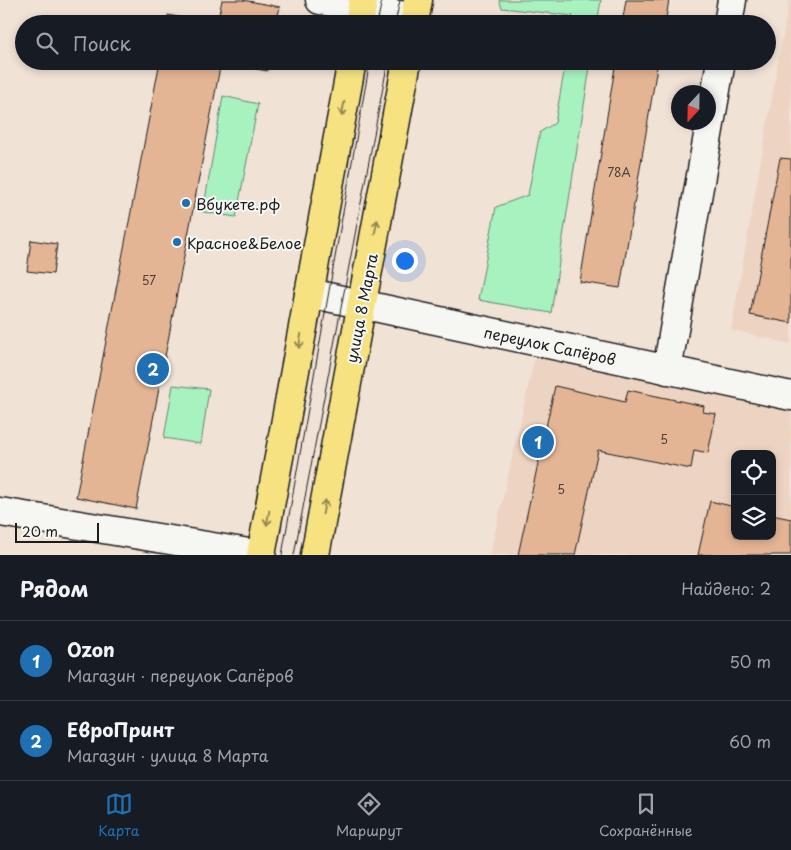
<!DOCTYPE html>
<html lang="ru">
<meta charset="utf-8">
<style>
:root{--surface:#171b24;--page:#20242c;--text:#f1f3f6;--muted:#9ea1a6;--line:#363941;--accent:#1f6fb2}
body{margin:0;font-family:"Playpen Sans",sans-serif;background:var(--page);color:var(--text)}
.controls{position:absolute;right:15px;bottom:15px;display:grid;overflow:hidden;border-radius:10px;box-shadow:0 2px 8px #0003}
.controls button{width:45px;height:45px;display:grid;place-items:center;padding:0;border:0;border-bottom:1px solid var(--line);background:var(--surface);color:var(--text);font:25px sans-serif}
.compass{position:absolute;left:671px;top:85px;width:45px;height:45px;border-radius:50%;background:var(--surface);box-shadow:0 2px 8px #0003;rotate:202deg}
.scale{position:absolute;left:15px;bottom:12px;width:84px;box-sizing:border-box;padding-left:5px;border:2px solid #1c1c1c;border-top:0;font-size:14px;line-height:18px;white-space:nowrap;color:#1c1c1c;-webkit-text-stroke:4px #f6f6f2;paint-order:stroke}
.you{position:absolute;left:404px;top:260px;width:18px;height:18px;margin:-12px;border:4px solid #fff;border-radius:50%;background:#1a73e8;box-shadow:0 0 0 8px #1a73e833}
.badge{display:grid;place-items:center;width:32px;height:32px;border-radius:50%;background:var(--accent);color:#fff;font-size:16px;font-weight:700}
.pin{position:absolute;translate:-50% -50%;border:2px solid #fff;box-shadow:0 1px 5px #0006}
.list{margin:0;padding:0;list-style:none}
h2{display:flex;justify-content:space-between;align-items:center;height:65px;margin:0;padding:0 20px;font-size:21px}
h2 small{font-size:16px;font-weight:400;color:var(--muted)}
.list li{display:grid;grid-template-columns:32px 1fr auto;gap:15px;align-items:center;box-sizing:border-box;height:80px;padding:0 20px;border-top:1px solid var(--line)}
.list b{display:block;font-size:19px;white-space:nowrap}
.list p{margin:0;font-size:16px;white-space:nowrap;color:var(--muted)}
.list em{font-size:16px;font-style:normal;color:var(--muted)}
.icon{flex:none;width:28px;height:28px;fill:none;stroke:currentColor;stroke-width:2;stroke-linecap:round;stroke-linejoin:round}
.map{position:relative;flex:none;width:791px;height:555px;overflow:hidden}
.search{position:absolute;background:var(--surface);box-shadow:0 2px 8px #0003;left:15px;right:15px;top:15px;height:55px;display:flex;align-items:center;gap:12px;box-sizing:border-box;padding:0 18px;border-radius:28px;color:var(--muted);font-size:19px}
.sheet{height:225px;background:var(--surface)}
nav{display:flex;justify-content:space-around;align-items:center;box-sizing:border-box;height:70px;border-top:1px solid var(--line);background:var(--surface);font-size:14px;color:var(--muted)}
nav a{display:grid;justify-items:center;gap:2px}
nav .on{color:var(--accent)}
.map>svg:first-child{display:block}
.built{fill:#edd4c2;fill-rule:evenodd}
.green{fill:#a8f2c0;stroke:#62876e}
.building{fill:#e4b595;stroke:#1c1c1c}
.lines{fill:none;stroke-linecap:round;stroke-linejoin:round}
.minor-casing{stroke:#1c1c1c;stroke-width:31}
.major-casing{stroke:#1c1c1c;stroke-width:31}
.minor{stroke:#f6f6f2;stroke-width:28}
.major{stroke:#f6e281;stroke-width:28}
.tram{stroke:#1c1c1c;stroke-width:1}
.oneway{stroke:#948954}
.poi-dot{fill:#1f6fb2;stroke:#f6f6f2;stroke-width:2}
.labels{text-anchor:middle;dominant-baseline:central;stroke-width:4;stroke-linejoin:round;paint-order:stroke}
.number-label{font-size:12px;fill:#4e423a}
.poi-label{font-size:15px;fill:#1c1c1c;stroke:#f6f6f2;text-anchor:start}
.street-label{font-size:15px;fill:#1c1c1c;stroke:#f6f6f2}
</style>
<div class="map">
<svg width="791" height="555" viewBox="0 0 791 555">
<rect width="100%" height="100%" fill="#f1e2d6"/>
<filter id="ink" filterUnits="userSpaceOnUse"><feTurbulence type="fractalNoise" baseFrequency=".02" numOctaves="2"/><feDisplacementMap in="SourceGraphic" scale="10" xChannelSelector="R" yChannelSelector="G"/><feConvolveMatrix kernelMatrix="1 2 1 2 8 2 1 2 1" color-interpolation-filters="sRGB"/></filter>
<g filter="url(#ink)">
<path class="built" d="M789,0H791V344L731,330Z
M535,356L791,406V555H490ZM735,454H772V536H735Z"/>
<path class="green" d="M499,0H601L597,24H572L573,16L502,8Z
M566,61H591L551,313L478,300L496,207L528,195L540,132L555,123Z
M223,96L258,104L236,217L203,212Z
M173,385L209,389L201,444L164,438Z"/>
<path class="building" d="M222,0H243L280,7L276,24H217Z
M626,0H669L665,24H622Z
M168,15L214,24H167Z
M160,61H269L267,71L221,62L136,509L76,497Z
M616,61H658L620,288L580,282Z
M780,158L791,159V323L750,315Z
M31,240L57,244L53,274L27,271Z
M555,386L625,402L628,390L704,406L703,412L716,414L708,453L694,450L691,469L598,450L575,555H518Z
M710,501L735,507V536H772V515L791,519V555H698Z"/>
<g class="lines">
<g class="minor-casing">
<path id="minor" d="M320,0L415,18
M728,24L732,0
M309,293L791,396
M667,370L721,61
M0,512L261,555"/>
</g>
<g class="major-casing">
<path id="major" d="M359,24L363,0
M414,24L418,0
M261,555L352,61
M315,555L407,61"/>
</g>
<use href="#minor" class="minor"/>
<use href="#major" class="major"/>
<path class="tram" d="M377,24L382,0
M395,24L400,0
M282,555L370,61
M294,555L388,61"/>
</g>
<defs><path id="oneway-shaft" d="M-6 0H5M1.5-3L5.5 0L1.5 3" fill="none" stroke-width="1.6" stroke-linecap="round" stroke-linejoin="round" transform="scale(1.25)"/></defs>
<g class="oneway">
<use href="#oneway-shaft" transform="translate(343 109) rotate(101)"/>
<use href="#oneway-shaft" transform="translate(376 227) rotate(-79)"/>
<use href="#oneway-shaft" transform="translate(300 341) rotate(100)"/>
<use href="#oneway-shaft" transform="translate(324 507) rotate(-79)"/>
<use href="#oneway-shaft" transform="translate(268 518) rotate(100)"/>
</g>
</g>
<g class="poi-dot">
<circle cx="186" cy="203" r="5"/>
<circle cx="177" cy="242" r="5"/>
</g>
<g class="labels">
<g class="number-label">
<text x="619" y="172">78А</text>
<text x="149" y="280">57</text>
<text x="664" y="439">5</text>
<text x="561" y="489">5</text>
</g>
<g class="poi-label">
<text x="196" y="203">Вбукете.рф</text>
<text x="187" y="242">Красное&amp;Белое</text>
</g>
<g class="street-label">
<text transform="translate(361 308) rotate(-79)">улица 8 Марта</text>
<text transform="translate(550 345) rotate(12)">переулок Сапёров</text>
</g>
</g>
</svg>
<div class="controls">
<button><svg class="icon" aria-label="locate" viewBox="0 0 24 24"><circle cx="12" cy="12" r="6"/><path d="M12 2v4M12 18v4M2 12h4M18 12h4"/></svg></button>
<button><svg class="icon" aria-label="layers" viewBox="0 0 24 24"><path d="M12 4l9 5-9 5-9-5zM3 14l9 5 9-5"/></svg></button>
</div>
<svg class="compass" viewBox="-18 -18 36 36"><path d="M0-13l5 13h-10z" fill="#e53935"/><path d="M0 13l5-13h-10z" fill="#9ea1a6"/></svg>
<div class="scale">20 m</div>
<div class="you"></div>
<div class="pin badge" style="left:538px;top:442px">1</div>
<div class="pin badge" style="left:153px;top:369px">2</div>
<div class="search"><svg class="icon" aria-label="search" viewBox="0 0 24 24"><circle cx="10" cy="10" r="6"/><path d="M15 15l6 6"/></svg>Поиск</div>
</div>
<section class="sheet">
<h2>Рядом<small>Найдено: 2</small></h2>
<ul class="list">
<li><span class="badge">1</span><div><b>Ozon</b><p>Магазин · переулок Сапёров</p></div><em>50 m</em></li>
<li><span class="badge">2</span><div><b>ЕвроПринт</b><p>Магазин · улица 8 Марта</p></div><em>60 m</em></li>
</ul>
</section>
<nav>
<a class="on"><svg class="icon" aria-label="map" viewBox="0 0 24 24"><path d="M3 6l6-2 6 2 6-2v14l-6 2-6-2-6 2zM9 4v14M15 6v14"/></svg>Карта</a>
<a><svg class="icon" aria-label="directions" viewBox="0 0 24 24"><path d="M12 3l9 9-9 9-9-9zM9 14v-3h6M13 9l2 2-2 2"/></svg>Маршрут</a>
<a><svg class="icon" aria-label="saved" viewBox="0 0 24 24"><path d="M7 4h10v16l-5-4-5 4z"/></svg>Сохранённые</a>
</nav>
